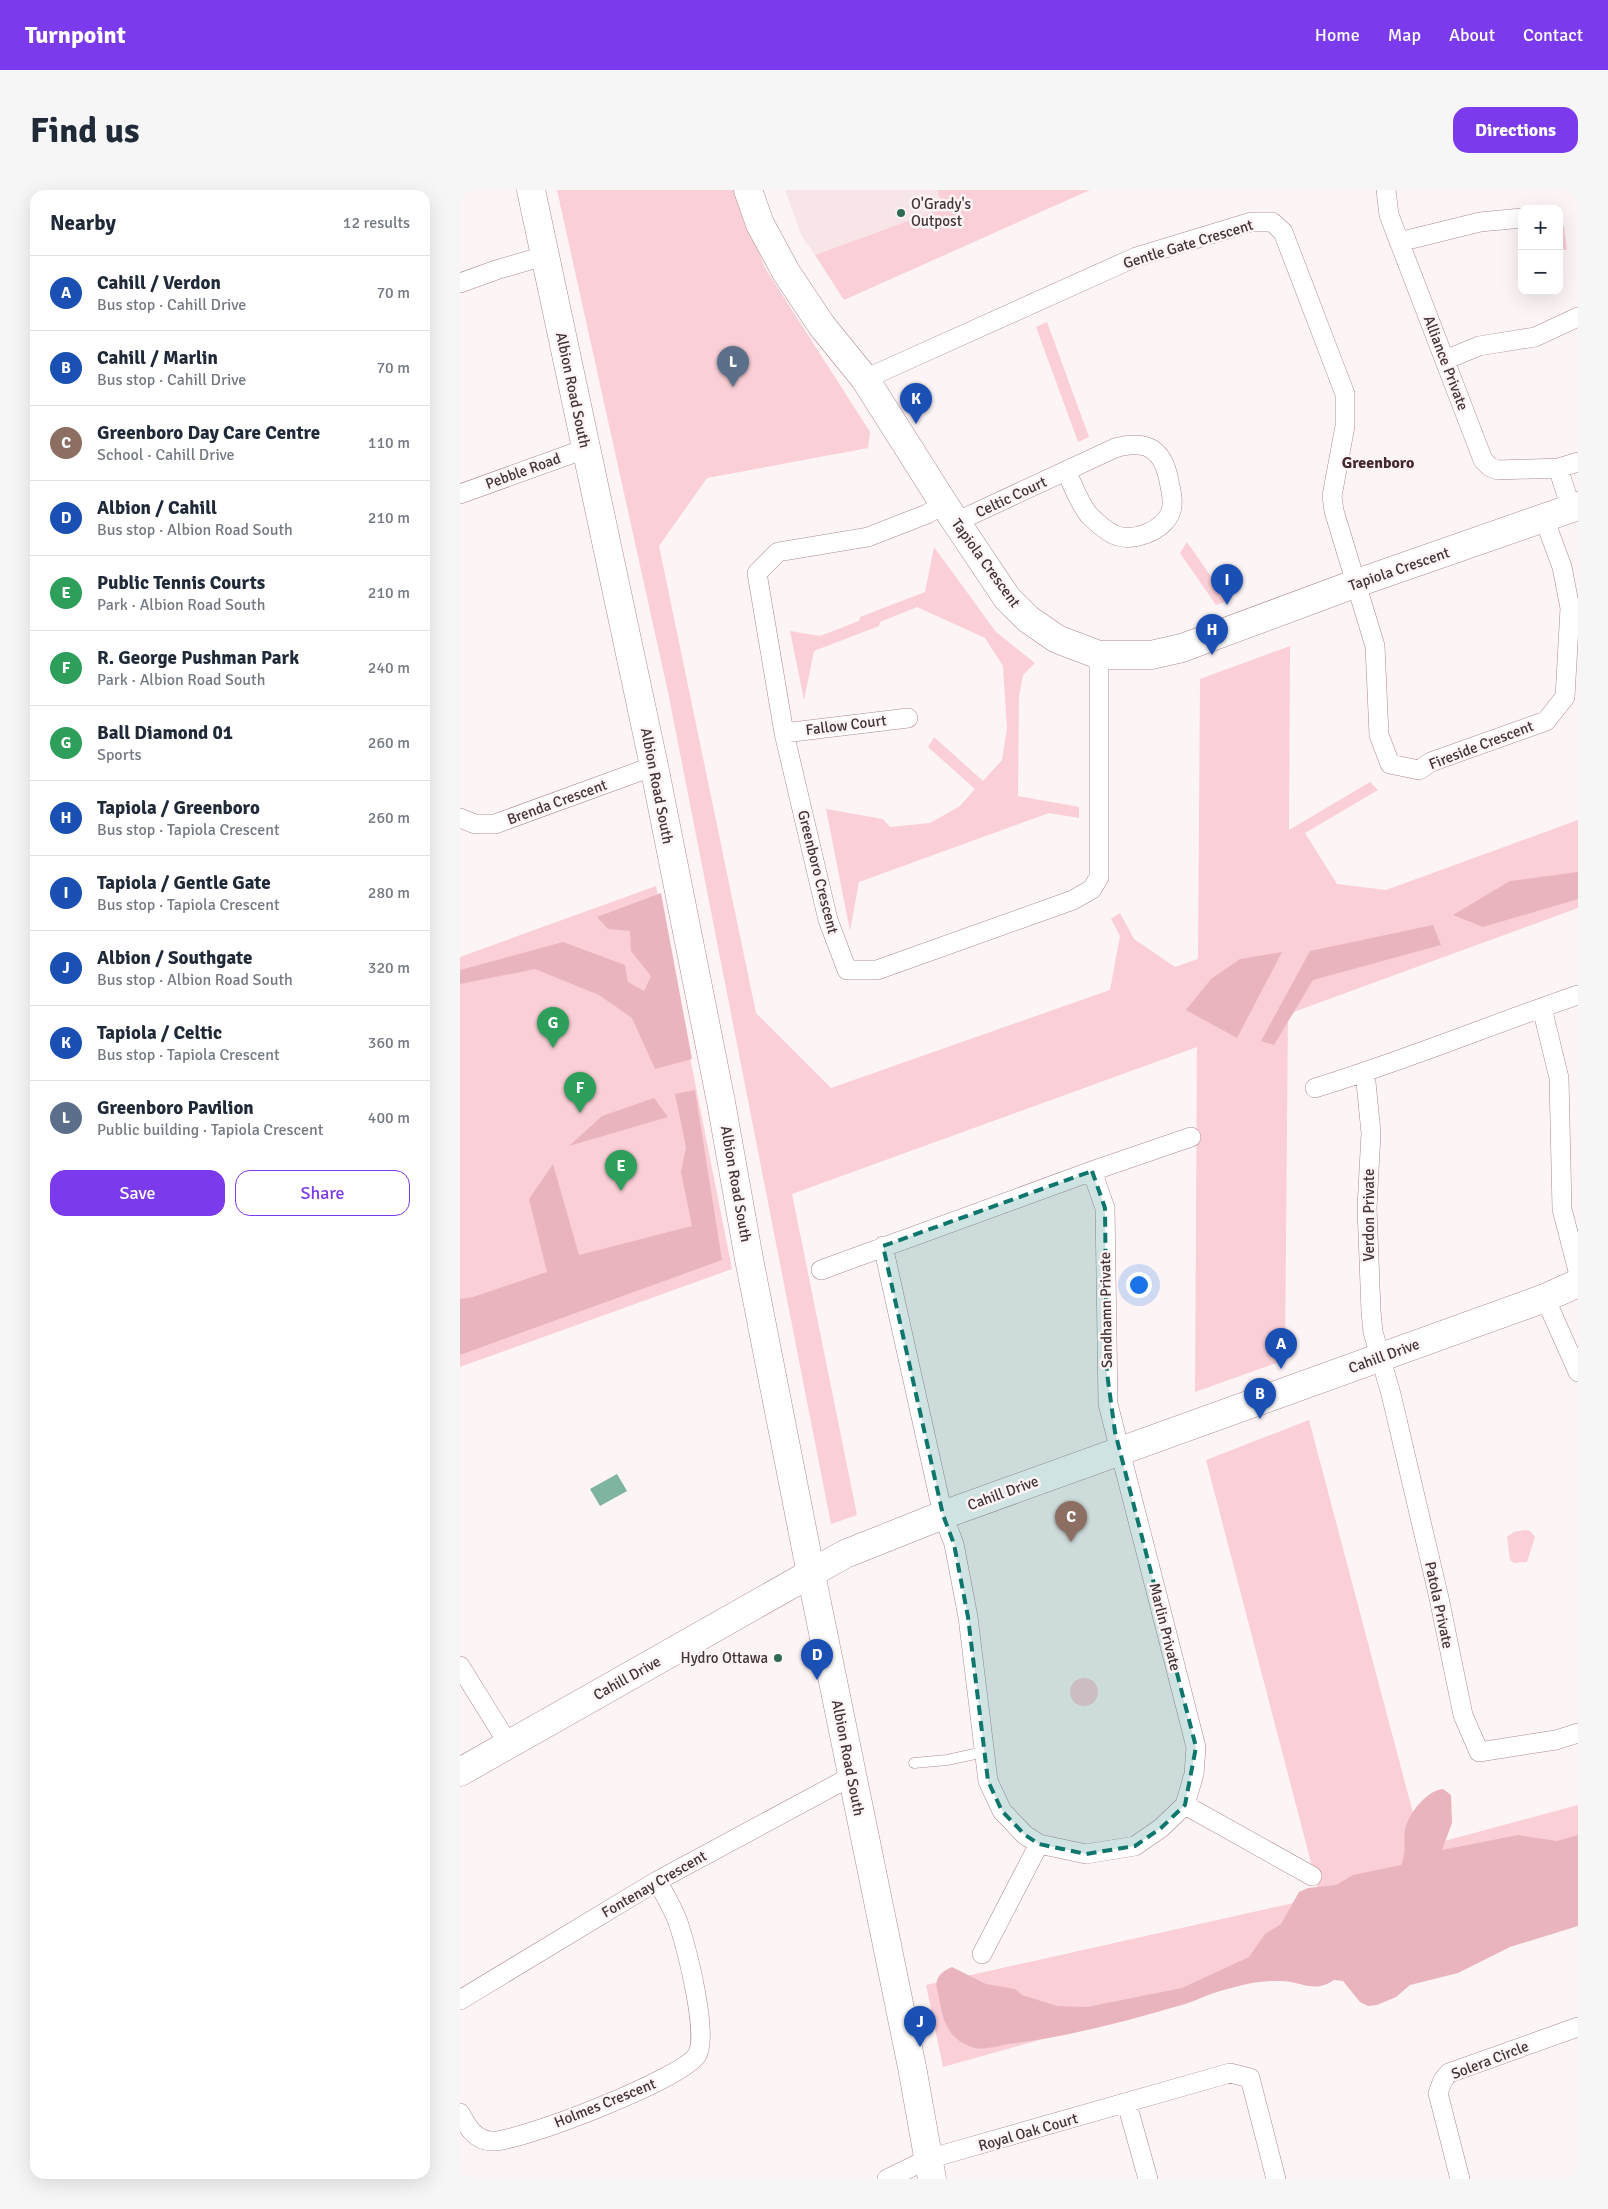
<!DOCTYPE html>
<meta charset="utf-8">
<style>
:root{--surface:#fff;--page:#f6f6f7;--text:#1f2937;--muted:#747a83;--line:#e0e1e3;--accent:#7c3aed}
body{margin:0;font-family:Signika,sans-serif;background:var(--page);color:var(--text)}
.controls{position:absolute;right:15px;top:15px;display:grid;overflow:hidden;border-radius:10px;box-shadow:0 5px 20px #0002}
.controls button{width:45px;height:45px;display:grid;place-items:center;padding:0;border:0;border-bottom:1px solid var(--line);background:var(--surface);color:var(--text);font:25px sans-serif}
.you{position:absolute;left:678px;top:1094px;width:18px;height:18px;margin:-12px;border:4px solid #fff;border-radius:50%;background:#1a73e8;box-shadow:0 0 0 8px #1a73e833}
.badge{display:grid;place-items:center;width:32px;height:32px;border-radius:50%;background:var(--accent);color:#fff;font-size:16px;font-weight:700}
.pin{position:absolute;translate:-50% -41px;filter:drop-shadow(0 1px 2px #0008)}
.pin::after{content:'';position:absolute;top:26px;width:18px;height:15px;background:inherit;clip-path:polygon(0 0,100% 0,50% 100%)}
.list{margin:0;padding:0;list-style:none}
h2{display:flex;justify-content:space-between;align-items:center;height:65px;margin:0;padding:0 20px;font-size:21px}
h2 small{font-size:16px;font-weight:400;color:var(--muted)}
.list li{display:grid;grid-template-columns:32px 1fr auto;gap:15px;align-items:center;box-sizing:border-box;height:75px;padding:0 20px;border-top:1px solid var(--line)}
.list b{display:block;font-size:19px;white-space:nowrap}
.list p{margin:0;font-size:16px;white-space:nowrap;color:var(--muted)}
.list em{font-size:16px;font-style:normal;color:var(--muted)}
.actions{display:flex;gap:10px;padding:15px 20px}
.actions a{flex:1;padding:11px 0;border:1px solid var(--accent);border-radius:15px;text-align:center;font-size:18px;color:var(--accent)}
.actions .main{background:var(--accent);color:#fff}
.map{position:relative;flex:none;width:1118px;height:1989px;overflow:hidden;border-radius:15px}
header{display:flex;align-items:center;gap:30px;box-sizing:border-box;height:70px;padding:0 25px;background:var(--accent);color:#fff}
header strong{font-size:24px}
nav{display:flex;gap:28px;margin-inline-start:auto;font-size:18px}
.intro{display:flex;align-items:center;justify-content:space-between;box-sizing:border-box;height:120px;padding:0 30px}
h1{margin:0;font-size:35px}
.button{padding:12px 22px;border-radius:15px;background:var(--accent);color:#fff;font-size:18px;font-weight:700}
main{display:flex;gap:30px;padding:0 30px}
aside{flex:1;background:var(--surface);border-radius:15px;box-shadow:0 5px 20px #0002}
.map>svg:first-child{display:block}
.built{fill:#f8e5e8}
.green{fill:#fbcfd7}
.forest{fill:#eab4be}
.water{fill:#7fb49e}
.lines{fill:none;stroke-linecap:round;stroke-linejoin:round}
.lane-casing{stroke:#ad8a90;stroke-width:11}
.street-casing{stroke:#ad8a90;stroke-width:20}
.secondary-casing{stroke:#ad8a90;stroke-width:29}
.lane{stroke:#fff;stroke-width:10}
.street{stroke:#fff;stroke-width:19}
.secondary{stroke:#fff;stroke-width:28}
.marked{fill:#0f766e;fill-opacity:0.2;stroke:#0f766e;stroke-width:4;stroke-dasharray:10 6;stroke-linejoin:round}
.poi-dot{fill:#2f6a55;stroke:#fdf4f6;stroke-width:2}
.labels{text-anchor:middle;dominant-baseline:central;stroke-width:5;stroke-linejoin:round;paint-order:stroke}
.poi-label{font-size:15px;fill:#433437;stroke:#fdf4f6;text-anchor:start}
.street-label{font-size:15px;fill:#433437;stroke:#fdf4f6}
.neighbourhood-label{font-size:16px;font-weight:bold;fill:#45282e;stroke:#fdf4f6}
</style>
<header>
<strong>Turnpoint</strong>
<nav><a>Home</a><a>Map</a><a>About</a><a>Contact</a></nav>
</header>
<div class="intro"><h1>Find us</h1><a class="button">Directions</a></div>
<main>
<aside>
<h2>Nearby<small>12 results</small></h2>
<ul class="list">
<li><span class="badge" style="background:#1a4fb4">A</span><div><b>Cahill / Verdon</b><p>Bus stop · Cahill Drive</p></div><em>70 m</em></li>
<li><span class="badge" style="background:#1a4fb4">B</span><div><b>Cahill / Marlin</b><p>Bus stop · Cahill Drive</p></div><em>70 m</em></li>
<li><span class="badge" style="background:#8d6e63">C</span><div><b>Greenboro Day Care Centre</b><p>School · Cahill Drive</p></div><em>110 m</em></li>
<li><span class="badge" style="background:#1a4fb4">D</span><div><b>Albion / Cahill</b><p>Bus stop · Albion Road South</p></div><em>210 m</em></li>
<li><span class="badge" style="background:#2e9e5b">E</span><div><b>Public Tennis Courts</b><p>Park · Albion Road South</p></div><em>210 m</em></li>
<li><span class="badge" style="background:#2e9e5b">F</span><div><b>R. George Pushman Park</b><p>Park · Albion Road South</p></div><em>240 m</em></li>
<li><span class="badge" style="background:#2e9e5b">G</span><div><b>Ball Diamond 01</b><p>Sports</p></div><em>260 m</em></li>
<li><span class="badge" style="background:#1a4fb4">H</span><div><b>Tapiola / Greenboro</b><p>Bus stop · Tapiola Crescent</p></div><em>260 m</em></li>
<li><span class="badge" style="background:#1a4fb4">I</span><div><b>Tapiola / Gentle Gate</b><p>Bus stop · Tapiola Crescent</p></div><em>280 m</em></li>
<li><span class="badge" style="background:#1a4fb4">J</span><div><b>Albion / Southgate</b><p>Bus stop · Albion Road South</p></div><em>320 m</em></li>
<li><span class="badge" style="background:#1a4fb4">K</span><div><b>Tapiola / Celtic</b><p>Bus stop · Tapiola Crescent</p></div><em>360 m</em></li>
<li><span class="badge" style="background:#5c6f8a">L</span><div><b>Greenboro Pavilion</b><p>Public building · Tapiola Crescent</p></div><em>400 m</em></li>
</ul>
<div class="actions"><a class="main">Save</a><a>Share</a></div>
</aside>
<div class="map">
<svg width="1118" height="1989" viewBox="0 0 1118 1989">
<rect width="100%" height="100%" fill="#fdf4f6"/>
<path class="built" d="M325,0H477L483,18L355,65L342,47Z"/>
<path class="green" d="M97,0H275L305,78L410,242L408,258L247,288L199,356L296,823L371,898L650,800L660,746L651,729L660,723L674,749L715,777L738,769L740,489L830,456L829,640L910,592L918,600L845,643L877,694L926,700L1118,630V718L828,824L825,1170L735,1202L737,857L332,1004L397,1325L371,1334L208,502Z
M477,0H630L384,110L355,65L483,18Z
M1099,35L1104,36L1107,60L1099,59Z
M587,132L629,247L618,252L576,137Z
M727,352L768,411L756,415L720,363Z
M474,357L536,442L575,473L563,485L559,506L558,606L619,617V628L589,623L399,692L390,741L366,619L423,629L430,637L470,633L500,616L515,599L468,557L474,547L523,591L542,570L547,538L543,476L525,448L457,417L420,432L419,436L354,461L344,510L330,441L360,446L399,431L400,427L465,402Z
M196,696L272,1079L0,1177V767Z
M849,1230L962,1657L1118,1615V1699L483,1877L466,1795L860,1707L746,1270Z
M1065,1340L1070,1341L1075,1347L1067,1372L1054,1373L1050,1370L1047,1347L1054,1342Z
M610 1502a14 14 0 1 1 28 0a14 14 0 1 1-28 0Z"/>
<path class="forest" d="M1118,682V709L1023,737L993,725L1050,691Z
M201,703L232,869L195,879L172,828L139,805L75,779L0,794V780L103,752L165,775L168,792L184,801L191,786L171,761L170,741L148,739L137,727Z
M973,735L981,755L853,790L814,855L801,851L850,761Z
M822,762L777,848L726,820L751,789L780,769Z
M235,900L262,1070L0,1165V1109L13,1107L87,1082L69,1009L93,974L119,1065L232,1036L221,982L226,957L215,904Z
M194,908L208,927L109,956L142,926Z
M983,1599L991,1605L992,1633L982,1660L1058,1645L1097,1651L1118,1645V1736L1050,1757L998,1783L950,1795L936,1807L917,1815L908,1816L900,1812L883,1791L874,1790C854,1804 841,1791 820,1791C798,1790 777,1796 757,1802C746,1805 736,1811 725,1814C667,1831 608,1847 548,1854C539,1856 524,1860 515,1858C483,1849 483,1825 477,1799C474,1788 482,1781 492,1777L526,1794L555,1799L562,1805L597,1816L627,1817L722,1798L789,1767L805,1744L821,1734L839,1702L848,1698L876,1695L893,1685L941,1675C947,1663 943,1653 945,1640C948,1624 967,1600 983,1599Z"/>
<path class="water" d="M157,1284L167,1301L140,1316L130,1299Z"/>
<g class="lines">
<g class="lane-casing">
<path id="lane" d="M454,1573L487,1570L524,1562"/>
</g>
<g class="street-casing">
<path id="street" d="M926,0L929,25L1023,270L1030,277L1038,280L1098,278L1118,272
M939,52L1020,32L1062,28
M0,93L36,80L84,66
M985,170L1019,156L1075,147L1118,127
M405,189L676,67L791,32H812L823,42L885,204V236L872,306L874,321L915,456L919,545L930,574L959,580L971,572L1086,531L1105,507L1110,418L1102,377L1084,328
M1098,278L1111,318
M0,304L125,259
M484,314L467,324L408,347L318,362L297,383L324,543L368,730L387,780H417L613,710L632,699L639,687V465
M496,332L655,258C687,249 703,259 709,291C711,301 714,311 711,321C705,341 670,354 653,344C644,340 636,332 629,325C619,313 613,295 606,281
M324,543L448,528
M0,628L15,634H35L194,576
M1082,818L1099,888L1102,1019L1118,1081
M905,882L911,943L907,1018L911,1121L913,1142L931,1204L979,1408L1003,1525L1019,1562L1096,1550L1118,1543
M855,898C944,871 1030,835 1118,805
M423,1056L483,1325L494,1354L508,1427L528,1591L542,1621L565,1645L579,1654L626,1664L675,1656L701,1638L725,1615L734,1584L736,1557L648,1214L645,1018L632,981
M361,1080L632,981L731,947
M1085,1108L1118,1182
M0,1476L49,1555
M725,1615L852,1686
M522,1764L579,1654
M0,1810L197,1691L392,1586
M667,1914L688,1989
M0,1923C7,1936 15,1951 32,1951C60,1952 222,1889 237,1865C249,1845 227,1760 219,1735C214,1720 205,1705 197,1691
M427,1989L468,1969L770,1883L790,1888L816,1989
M1000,1989L978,1903L983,1890L989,1883L1118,1837"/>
</g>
<g class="secondary-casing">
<path id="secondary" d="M71,0L194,576L261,912L289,1069L351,1384L452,1877L472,1989
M288,0L300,34L326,82L362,136L405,189L484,314L547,408L568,429L597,449L639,465H691L722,458L897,393L1118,316
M0,1582L385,1364L483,1325L1085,1108L1118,1093"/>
</g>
<use href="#lane" class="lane"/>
<use href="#street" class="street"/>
<use href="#secondary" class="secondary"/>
</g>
<path class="marked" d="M632,981L645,1018L647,1183L655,1242L736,1557L725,1615L701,1638L675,1656L626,1664L579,1654L565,1645L542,1621L528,1591L508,1427L494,1354L483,1325L423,1056Z"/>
<g class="poi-dot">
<circle cx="441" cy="23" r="5"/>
<circle cx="318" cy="1468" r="5"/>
</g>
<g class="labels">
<g class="poi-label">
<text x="451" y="14">O'Grady's<tspan x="451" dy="17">Outpost</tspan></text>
<text x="308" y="1468" text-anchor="end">Hydro Ottawa</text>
</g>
<g class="street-label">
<text transform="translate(728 54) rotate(-17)">Gentle Gate Crescent</text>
<text transform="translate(986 173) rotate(69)">Alliance Private</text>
<text transform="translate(113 200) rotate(78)">Albion Road South</text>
<text transform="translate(63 281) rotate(-20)">Pebble Road</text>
<text transform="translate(551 307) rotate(-25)">Celtic Court</text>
<text transform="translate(526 373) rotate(54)">Tapiola Crescent</text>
<text transform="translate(939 379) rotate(-19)">Tapiola Crescent</text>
<text transform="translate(386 535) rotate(-7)">Fallow Court</text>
<text transform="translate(1021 555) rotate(-21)">Fireside Crescent</text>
<text transform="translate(197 596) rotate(79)">Albion Road South</text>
<text transform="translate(97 612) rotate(-20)">Brenda Crescent</text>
<text transform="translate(358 682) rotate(76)">Greenboro Crescent</text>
<text transform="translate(276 994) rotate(80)">Albion Road South</text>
<text transform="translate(909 1025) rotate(-90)">Verdon Private</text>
<text transform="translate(646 1120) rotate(-91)">Sandhamn Private</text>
<text transform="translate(924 1166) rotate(-20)">Cahill Drive</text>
<text transform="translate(543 1303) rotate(-20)">Cahill Drive</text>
<text transform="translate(979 1415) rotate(78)">Patola Private</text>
<text transform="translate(705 1437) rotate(76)">Marlin Private</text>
<text transform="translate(167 1488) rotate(-29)">Cahill Drive</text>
<text transform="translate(388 1568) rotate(79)">Albion Road South</text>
<text transform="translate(194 1694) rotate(-30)">Fontenay Crescent</text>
<text transform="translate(1030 1870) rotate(-21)">Solera Circle</text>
<text transform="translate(145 1913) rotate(-22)">Holmes Crescent</text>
<text transform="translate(568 1942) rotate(-16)">Royal Oak Court</text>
</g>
<g class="neighbourhood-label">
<text x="918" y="273">Greenboro</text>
</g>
</g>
</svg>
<div class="controls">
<button>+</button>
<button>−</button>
</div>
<div class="you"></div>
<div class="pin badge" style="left:821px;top:1179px;background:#1a4fb4">A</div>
<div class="pin badge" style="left:800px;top:1229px;background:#1a4fb4">B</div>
<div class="pin badge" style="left:611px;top:1352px;background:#8d6e63">C</div>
<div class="pin badge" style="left:357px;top:1490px;background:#1a4fb4">D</div>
<div class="pin badge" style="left:161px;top:1001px;background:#2e9e5b">E</div>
<div class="pin badge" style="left:120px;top:923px;background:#2e9e5b">F</div>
<div class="pin badge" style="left:93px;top:858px;background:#2e9e5b">G</div>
<div class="pin badge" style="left:752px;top:465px;background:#1a4fb4">H</div>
<div class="pin badge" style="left:767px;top:415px;background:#1a4fb4">I</div>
<div class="pin badge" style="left:460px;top:1857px;background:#1a4fb4">J</div>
<div class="pin badge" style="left:456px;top:234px;background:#1a4fb4">K</div>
<div class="pin badge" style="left:273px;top:197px;background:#5c6f8a">L</div>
</div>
</main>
